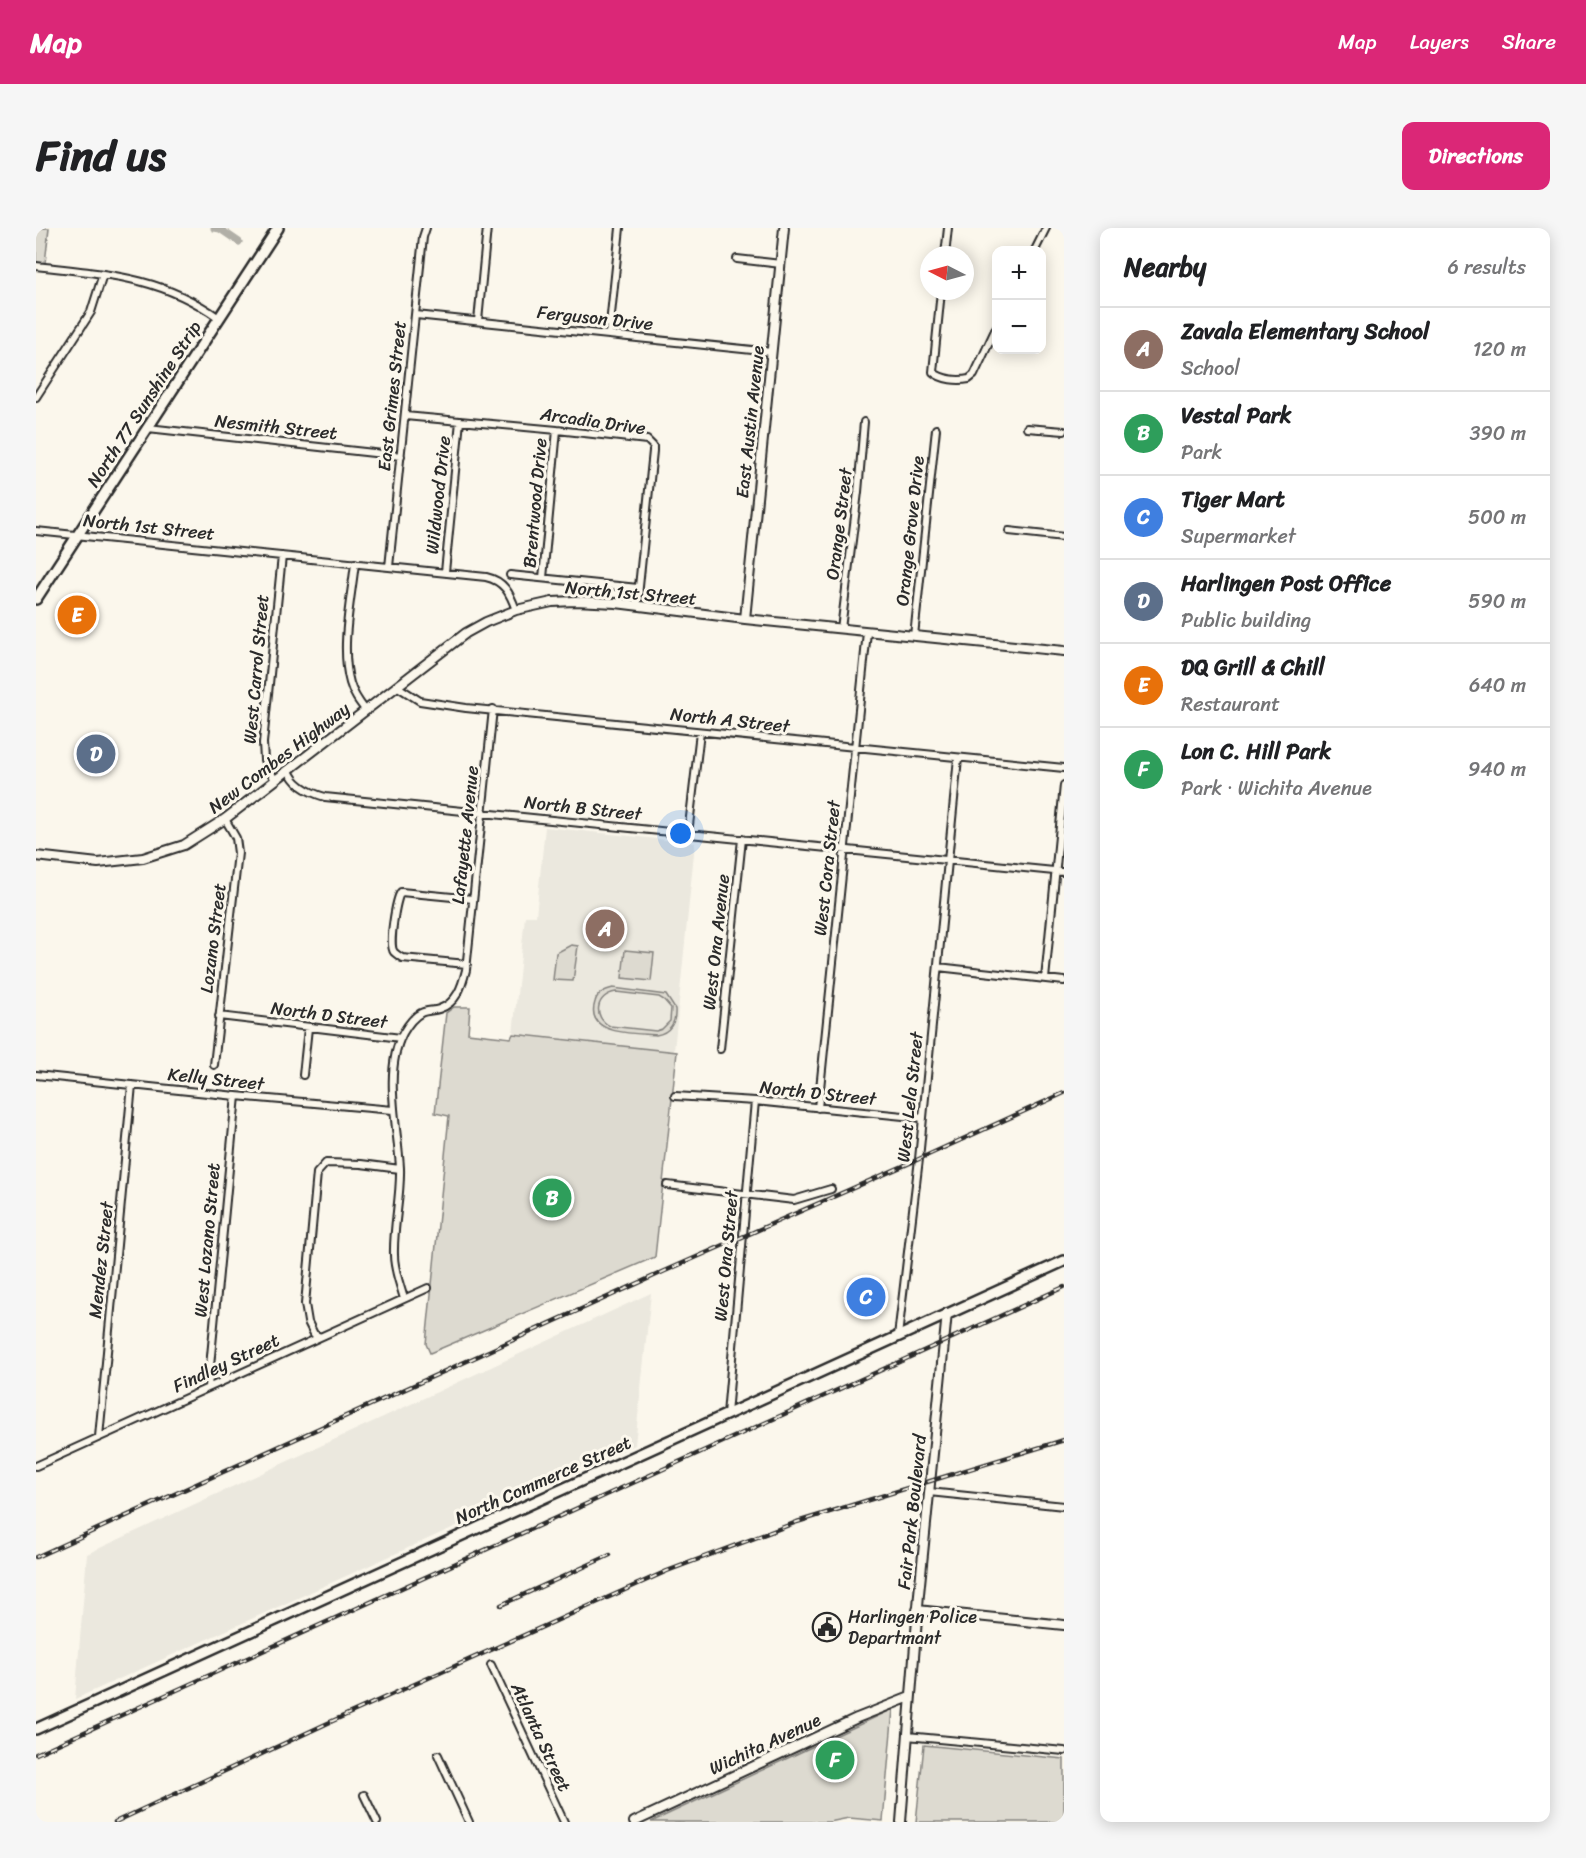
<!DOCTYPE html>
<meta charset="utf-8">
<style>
:root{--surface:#fff;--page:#f6f6f6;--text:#202124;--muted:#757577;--line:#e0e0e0;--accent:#db2777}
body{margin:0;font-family:Sriracha,sans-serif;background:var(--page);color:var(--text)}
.controls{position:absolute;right:18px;top:18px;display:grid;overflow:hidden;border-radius:12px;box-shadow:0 3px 15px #0003}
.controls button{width:54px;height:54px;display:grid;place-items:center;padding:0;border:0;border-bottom:2px solid var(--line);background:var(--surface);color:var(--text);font:30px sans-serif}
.compass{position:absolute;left:884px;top:18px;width:54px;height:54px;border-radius:50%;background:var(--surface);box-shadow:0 3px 15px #0003;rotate:276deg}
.you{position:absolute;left:645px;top:606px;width:21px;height:21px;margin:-15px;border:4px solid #fff;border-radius:50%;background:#1a73e8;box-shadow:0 0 0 9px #1a73e833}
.badge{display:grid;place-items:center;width:39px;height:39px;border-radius:50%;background:var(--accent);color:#fff;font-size:20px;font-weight:700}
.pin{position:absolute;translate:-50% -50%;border:3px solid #fff;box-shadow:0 2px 6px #0006}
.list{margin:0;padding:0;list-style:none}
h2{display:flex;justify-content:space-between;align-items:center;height:78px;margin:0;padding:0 24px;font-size:26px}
h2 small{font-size:20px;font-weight:400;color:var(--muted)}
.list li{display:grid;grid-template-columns:39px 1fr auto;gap:18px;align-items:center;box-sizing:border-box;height:84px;padding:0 24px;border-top:2px solid var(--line)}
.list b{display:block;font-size:22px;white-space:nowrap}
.list p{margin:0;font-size:20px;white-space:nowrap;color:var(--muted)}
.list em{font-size:20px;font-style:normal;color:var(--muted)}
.map{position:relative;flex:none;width:1028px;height:1594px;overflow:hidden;border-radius:12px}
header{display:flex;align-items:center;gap:36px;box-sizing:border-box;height:84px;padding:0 30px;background:var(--accent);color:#fff}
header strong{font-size:28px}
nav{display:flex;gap:33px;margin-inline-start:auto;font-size:21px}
.intro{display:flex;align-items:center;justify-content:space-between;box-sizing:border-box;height:144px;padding:0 36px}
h1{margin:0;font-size:42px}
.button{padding:15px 27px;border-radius:12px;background:var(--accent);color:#fff;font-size:21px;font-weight:700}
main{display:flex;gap:36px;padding:0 36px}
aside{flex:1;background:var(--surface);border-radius:12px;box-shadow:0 3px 15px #0003}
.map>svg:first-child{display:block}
.built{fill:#ebe8de}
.green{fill:#dddad0;stroke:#84827e;stroke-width:1.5;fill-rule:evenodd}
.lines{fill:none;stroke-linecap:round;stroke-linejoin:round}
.canal{stroke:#b1afa7;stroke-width:7}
.minor-casing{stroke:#2b2b2b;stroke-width:10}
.tertiary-casing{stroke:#2b2b2b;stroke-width:12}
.secondary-casing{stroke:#2b2b2b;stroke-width:14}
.primary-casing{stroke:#2b2b2b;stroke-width:14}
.minor{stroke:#fbf7ec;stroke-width:6}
.tertiary{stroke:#fbf7ec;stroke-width:8}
.secondary{stroke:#fbf7ec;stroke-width:9}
.primary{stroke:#fbf7ec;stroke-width:9}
.rail-casing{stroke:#2b2b2b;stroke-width:4.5}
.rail{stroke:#fbf7ec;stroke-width:2;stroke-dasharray:7;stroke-linecap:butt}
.labels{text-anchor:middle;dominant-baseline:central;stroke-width:6;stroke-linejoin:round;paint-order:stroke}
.street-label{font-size:18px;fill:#2b2b2b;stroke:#fbf7ec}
.poi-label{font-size:18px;fill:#2b2b2b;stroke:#fbf7ec;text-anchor:start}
</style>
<header>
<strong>Map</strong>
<nav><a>Map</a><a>Layers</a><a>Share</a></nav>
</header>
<div class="intro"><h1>Find us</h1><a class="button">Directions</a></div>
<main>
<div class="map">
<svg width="1028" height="1594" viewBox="0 0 1028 1594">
<rect width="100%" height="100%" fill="#fbf7ec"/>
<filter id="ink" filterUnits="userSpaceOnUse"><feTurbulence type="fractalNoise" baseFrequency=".0167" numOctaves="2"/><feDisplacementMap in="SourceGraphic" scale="12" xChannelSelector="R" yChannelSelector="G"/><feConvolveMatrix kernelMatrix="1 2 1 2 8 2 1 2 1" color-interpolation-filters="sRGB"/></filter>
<g filter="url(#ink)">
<path class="built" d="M509,599L659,615L638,823L477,806L489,688H500Z
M615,1065L599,1217L39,1471L51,1326Z"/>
<path class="green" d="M0,0H13L9,35L0,34Z
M535,717L542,718L537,753L517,752L520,725Z
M589,722L618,725L615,753L586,750Z
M577,760L630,767L639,781C640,794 634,805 620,807C600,805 548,808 559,774C561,765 569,762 577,760ZM580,764L623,769L628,772L635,780L634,793L626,801L620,803L574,798C556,789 560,767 580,764Z
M418,779H434L432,805L475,810L477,806L641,824L619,1029L394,1125L390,1116L413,888L399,885L410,785Z
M857,1481L847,1593L813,1590L793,1594H615Z
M888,1517L1028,1531V1594H880Z"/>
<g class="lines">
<path class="canal" d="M178,0L184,1L203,14"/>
<g class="minor-casing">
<path id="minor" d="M999,22L1010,0
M909,27L912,0
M701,31L745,36
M0,38C69,46 124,48 183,90
M905,63L897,144C906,152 922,153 933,151L938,147L960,100
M380,87L736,124
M442,93L451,0
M573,106L584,0
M0,169L55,84L67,46
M369,188L521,202L611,212L617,218V223L601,378
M112,200L365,228
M991,200L1028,203
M0,303L450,349C468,353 474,365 480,382
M973,303L1028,309
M319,335C315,372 304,419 314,455C317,466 323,474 330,483
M353,339L387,9L390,0
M409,344L424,193
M474,347L602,360
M507,350L521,202
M805,401L822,264L828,194
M878,408L900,201
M362,459L384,473L430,480L1028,540
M253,542C258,557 275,565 289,569L1028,644
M239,552L228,532L227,515L246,328
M652,606L664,504
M431,736L366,730C363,728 360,726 358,724C352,717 360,671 365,664L437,671
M902,739L1028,753
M1009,751L1028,557
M183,788L365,810
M684,821L706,611
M178,837L202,625L200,610L189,591
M0,847L200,868L357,882
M267,847L272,800
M639,868L719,873L887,890
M782,880L831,404
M631,957L758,972L795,961
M368,1071C364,1056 358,1042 358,1027C357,998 365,969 364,940C362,901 347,842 367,805C371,798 377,789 385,785C390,782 397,783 403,781C421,775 426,758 430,742L457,481
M862,1108L883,931L922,530
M284,1109L278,1106L272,1094L269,1076L281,945L290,935L325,936L364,941
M172,1159L200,868
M691,1186L719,873
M63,1209L96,857
M0,1238L392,1060
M893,1264L1028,1278
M455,1437L528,1594
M871,1508L1028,1523
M402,1527L433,1594
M328,1567L341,1594"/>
</g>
<g class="tertiary-casing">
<path id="tertiary" d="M709,391L748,0
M0,628L62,635L107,630L148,617L189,591L430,405L450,394L480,382L516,374L539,373L580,375L709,391L1028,423
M881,1382L1028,1397
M598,1594L821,1490L874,1469
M865,1594L883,1366L911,1085"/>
</g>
<g class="secondary-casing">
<path id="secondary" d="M0,1501L1028,1033"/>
</g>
<g class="primary-casing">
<path id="primary" d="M0,371L242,0"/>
</g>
<use href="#minor" class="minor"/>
<use href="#tertiary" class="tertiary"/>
<use href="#secondary" class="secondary"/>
<use href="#primary" class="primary"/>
<g class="rail-casing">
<path id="rail" d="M0,1329L629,1043L883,931L1028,865
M465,1377L574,1327
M0,1526L1028,1059
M79,1594L292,1495L631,1343L761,1294L1028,1212"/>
</g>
<use href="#rail" class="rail"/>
</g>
</g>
<defs>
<g id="civic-ring" transform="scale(1.5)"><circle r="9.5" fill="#fbf7ec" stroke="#2b2b2b" stroke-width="1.5"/><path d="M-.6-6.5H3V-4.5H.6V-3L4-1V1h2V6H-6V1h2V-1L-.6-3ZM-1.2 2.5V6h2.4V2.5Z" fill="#2b2b2b"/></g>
</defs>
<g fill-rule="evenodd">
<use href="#civic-ring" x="791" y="1399"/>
</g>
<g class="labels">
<g class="street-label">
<text transform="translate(559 90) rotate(6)">Ferguson Drive</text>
<text transform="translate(356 168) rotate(-84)">East Grimes Street</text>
<text transform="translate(108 176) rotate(-57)">North 77 Sunshine Strip</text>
<text transform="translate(557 193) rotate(8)">Arcadia Drive</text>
<text transform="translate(714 194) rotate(-84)">East Austin Avenue</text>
<text transform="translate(240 199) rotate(6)">Nesmith Street</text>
<text transform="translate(402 267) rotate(-84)">Wildwood Drive</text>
<text transform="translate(499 275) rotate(-85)">Brentwood Drive</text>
<text transform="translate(803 296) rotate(-83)">Orange Street</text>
<text transform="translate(113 299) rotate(6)">North 1st Street</text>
<text transform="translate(874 303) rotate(-84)">Orange Grove Drive</text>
<text transform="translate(595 365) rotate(5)">North 1st Street</text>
<text transform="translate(220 441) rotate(-85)">West Carrol Street</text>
<text transform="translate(694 492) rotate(6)">North A Street</text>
<text transform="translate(243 530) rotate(-37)">New Combes Highway</text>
<text transform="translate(547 580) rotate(6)">North B Street</text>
<text transform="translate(429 607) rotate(-84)">Lafayette Avenue</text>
<text transform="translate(791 640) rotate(-84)">West Cora Street</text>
<text transform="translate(177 710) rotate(-83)">Lozano Street</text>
<text transform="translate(680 714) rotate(-84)">West Ona Avenue</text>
<text transform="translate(293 787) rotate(7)">North D Street</text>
<text transform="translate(180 851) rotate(6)">Kelly Street</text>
<text transform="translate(782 865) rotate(6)">North D Street</text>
<text transform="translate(874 869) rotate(-84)">West Lela Street</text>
<text transform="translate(171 1012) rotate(-85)">West Lozano Street</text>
<text transform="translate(690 1028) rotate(-85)">West Ona Street</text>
<text transform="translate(65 1032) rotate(-84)">Mendez Street</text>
<text transform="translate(190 1135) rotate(-25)">Findley Street</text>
<text transform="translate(507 1252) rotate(-24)">North Commerce Street</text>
<text transform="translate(876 1284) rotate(-84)">Fair Park Boulevard</text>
<text transform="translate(505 1509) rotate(65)">Atlanta Street</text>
<text transform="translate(729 1516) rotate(-25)">Wichita Avenue</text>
</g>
<g class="poi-label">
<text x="812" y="1389">Harlingen Police<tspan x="812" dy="21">Departmant</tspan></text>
</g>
</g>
</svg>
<div class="controls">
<button>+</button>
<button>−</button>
</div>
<svg class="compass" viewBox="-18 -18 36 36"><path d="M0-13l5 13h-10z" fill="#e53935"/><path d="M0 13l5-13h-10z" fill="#757577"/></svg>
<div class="you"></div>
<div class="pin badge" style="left:569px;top:701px;background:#8d6e63">A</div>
<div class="pin badge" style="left:516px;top:970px;background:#2e9e5b">B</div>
<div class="pin badge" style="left:830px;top:1069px;background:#3f7fe0">C</div>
<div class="pin badge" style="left:60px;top:526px;background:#5c6f8a">D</div>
<div class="pin badge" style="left:41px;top:387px;background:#e8710a">E</div>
<div class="pin badge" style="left:799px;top:1532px;background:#2e9e5b">F</div>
</div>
<aside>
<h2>Nearby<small>6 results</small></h2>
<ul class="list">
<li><span class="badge" style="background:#8d6e63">A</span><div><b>Zavala Elementary School</b><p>School</p></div><em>120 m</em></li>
<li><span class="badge" style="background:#2e9e5b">B</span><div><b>Vestal Park</b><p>Park</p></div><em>390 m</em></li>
<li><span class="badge" style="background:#3f7fe0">C</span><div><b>Tiger Mart</b><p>Supermarket</p></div><em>500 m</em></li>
<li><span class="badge" style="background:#5c6f8a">D</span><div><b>Harlingen Post Office</b><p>Public building</p></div><em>590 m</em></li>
<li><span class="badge" style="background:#e8710a">E</span><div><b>DQ Grill &amp; Chill</b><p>Restaurant</p></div><em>640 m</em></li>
<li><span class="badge" style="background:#2e9e5b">F</span><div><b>Lon C. Hill Park</b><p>Park · Wichita Avenue</p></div><em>940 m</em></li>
</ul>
</aside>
</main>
